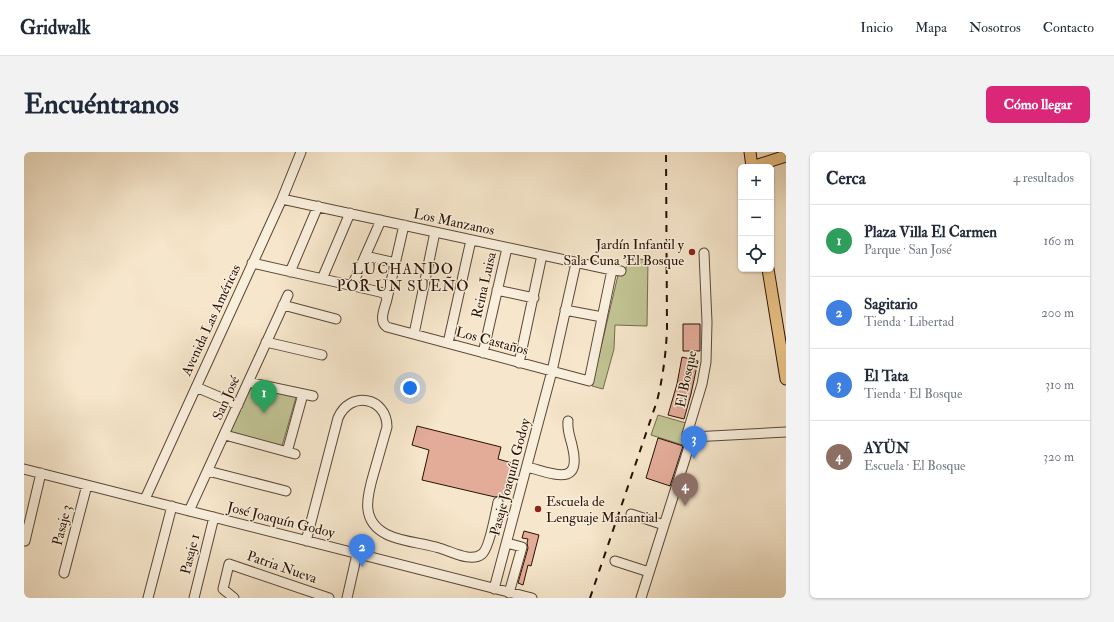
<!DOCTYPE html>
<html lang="es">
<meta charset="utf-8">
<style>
:root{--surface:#fff;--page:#f2f2f3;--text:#1f2937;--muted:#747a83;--line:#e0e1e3;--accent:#db2777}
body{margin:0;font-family:"IM FELL Double Pica",serif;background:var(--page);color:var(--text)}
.controls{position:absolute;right:12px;top:12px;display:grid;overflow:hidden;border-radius:6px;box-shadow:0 1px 3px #0004}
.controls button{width:36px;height:36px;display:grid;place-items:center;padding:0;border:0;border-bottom:1px solid var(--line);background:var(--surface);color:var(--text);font:20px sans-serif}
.you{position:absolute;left:386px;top:236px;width:14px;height:14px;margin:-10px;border:3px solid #fff;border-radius:50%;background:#1a73e8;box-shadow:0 0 0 6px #1a73e833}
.badge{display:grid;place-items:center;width:26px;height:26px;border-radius:50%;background:var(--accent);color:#fff;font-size:13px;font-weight:700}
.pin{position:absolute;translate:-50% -33px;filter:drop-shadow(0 1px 2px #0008)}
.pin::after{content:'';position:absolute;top:21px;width:14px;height:12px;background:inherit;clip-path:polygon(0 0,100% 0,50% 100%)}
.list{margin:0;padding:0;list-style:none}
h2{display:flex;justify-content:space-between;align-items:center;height:52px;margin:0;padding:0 16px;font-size:17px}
h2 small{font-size:13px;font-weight:400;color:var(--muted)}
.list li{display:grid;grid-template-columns:26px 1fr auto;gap:12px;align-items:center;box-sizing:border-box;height:72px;padding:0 16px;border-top:1px solid var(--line)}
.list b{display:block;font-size:15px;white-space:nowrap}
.list p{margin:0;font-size:13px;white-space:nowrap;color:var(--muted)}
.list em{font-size:13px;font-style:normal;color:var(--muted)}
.icon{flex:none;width:22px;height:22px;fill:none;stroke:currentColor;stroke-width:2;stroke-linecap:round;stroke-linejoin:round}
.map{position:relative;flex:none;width:762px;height:446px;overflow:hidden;border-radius:6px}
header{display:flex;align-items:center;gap:24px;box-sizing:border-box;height:56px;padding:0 20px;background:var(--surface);border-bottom:1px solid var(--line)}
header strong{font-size:19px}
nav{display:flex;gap:22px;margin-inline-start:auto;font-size:14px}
.intro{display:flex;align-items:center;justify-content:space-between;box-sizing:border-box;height:96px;padding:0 24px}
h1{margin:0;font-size:28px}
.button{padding:10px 18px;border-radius:6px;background:var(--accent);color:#fff;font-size:14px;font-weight:700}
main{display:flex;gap:24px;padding:0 24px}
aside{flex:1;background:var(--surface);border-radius:6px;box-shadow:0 1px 3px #0004}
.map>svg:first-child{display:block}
.green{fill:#c1c394;stroke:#746a4c}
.building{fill:#e3ac99;stroke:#271104}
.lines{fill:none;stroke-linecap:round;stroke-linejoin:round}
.minor-casing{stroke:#5b4636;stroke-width:11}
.major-casing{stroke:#271104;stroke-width:13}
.minor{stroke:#f9efdd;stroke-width:9}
.major{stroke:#ebc386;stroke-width:11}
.rail{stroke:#271104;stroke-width:2;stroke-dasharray:7 7;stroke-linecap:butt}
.poi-dot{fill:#8f2418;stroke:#f9efdd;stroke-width:1.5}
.labels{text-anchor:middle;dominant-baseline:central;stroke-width:3;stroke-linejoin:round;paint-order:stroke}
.street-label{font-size:14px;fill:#271104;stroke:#f9efdd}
.poi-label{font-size:14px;fill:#271104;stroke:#f9efdd;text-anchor:end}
.neighbourhood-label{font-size:15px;letter-spacing:1px;fill:#271104;stroke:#f9efdd}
</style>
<header>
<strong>Gridwalk</strong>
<nav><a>Inicio</a><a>Mapa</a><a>Nosotros</a><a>Contacto</a></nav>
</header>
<div class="intro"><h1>Encuéntranos</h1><a class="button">Cómo llegar</a></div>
<main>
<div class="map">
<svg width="762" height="446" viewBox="0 0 762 446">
<rect width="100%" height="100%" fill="#f6e6cb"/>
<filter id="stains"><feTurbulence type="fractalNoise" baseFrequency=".005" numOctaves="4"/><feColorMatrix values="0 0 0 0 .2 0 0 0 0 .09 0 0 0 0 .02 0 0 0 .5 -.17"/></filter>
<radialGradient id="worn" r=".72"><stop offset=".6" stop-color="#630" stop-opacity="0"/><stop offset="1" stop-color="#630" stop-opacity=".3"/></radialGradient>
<path class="green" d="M604,104L624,109L623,174L591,173L590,197L579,237L568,234L594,123L601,122Z
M226,231L273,242L258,294L204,281Z
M634,263L662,271L659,284L663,290L662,294L627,283Z"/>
<path class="building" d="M659,172H676V199H659Z
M658,205L674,209L667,242L660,267L644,263L653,232Z
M393,274L477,295L474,307L488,311L479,347L476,344L471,345L398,328L405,298L388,293Z
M634,286L659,294L646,334L622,326Z
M500,379L515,383L507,414L504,413L499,433L494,431L504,396L503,391L504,387L498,386Z"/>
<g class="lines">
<g class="minor-casing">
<path id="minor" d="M258,47L588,118L597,119
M680,101L683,170L682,210L678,232L663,282L665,284L668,285L762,280
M341,104L372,111
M228,111L356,140L361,142L363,147C361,156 354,169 363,175L565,229L588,118
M266,120L294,54
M298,127L326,61
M328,134L357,68
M473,138L510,146
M363,147L380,73
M259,153L312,167
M541,158L578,165
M390,182L411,80
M242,190L298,203
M424,191L447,88
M459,201L483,96
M495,211L518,103
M224,230L289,244
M172,235L214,253
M201,283L271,302
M263,300L279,242
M503,315C528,321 559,337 548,293C546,285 543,278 544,269
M0,317L508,446
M184,319L262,339
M121,347L258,47L277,0
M165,359L264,143
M607,362L640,373
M1,389L17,321
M282,389L314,266C326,238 363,245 363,275C359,289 355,303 351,317C344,341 334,369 364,383C379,390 399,391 415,396C427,399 447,411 458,402C465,397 472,360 474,350
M483,391L498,395L485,441
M591,409L625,420
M40,421L63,333
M470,437L528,219L552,111
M124,446L148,354
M170,446L190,365
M210,446L199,437L205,412L305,446
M323,446L333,402
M617,446L668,285"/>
</g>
<g class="major-casing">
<path id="major" d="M726,0L728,15
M728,15L762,4
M744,117L762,227"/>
</g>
<use href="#minor" class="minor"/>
<use href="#major" class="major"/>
<path class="rail" d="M566,446L633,249C639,225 642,201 643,177L642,0"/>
</g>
<g class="poi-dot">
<circle cx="668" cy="100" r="4"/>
<circle cx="514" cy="357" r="4"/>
</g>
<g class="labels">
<g class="street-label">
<text transform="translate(430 70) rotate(12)">Los Manzanos</text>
<text transform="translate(460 133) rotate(-77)">Reina Luisa</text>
<text transform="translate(187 168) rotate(-65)">Avenida Las Américas</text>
<text transform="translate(468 189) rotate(15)">Los Castaños</text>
<text transform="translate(662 227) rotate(-78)">El Bosque</text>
<text transform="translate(202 246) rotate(-66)">San José</text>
<text transform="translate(486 325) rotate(-75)">Pasaje Joaquín Godoy</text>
<text transform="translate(257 368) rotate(14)">José Joaquín Godoy</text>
<text transform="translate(38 373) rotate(-76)">Pasaje 3</text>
<text transform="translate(166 402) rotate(-76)">Pasaje 1</text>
<text transform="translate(258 415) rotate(19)">Patria Nueva</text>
</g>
<g class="poi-label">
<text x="660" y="92">Jardín Infantil y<tspan x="660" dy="16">Sala Cuna 'El Bosque</tspan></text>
<text x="522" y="349" text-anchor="start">Escuela de<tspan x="522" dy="16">Lenguaje Manantial</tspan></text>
</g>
<g class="neighbourhood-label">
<text x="379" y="117">LUCHANDO<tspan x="379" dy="17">POR UN SUEÑO</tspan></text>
</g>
</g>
<rect width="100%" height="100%" filter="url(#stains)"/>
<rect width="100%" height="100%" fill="url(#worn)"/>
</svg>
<div class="controls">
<button>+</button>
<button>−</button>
<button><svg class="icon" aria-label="locate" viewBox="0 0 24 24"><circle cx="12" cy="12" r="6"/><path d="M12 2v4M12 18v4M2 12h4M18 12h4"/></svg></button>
</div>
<div class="you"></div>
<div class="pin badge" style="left:240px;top:261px;background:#2e9e5b">1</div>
<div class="pin badge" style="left:338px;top:415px;background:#3f7fe0">2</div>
<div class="pin badge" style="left:670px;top:307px;background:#3f7fe0">3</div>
<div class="pin badge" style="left:661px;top:354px;background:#8d6e63">4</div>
</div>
<aside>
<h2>Cerca<small>4 resultados</small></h2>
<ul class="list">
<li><span class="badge" style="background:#2e9e5b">1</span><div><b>Plaza Villa El Carmen</b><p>Parque · San José</p></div><em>160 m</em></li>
<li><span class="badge" style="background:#3f7fe0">2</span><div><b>Sagitario</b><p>Tienda · Libertad</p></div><em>200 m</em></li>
<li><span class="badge" style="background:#3f7fe0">3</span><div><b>El Tata</b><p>Tienda · El Bosque</p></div><em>310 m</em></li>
<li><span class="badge" style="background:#8d6e63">4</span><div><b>AYÜN</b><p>Escuela · El Bosque</p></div><em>320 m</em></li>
</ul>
</aside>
</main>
